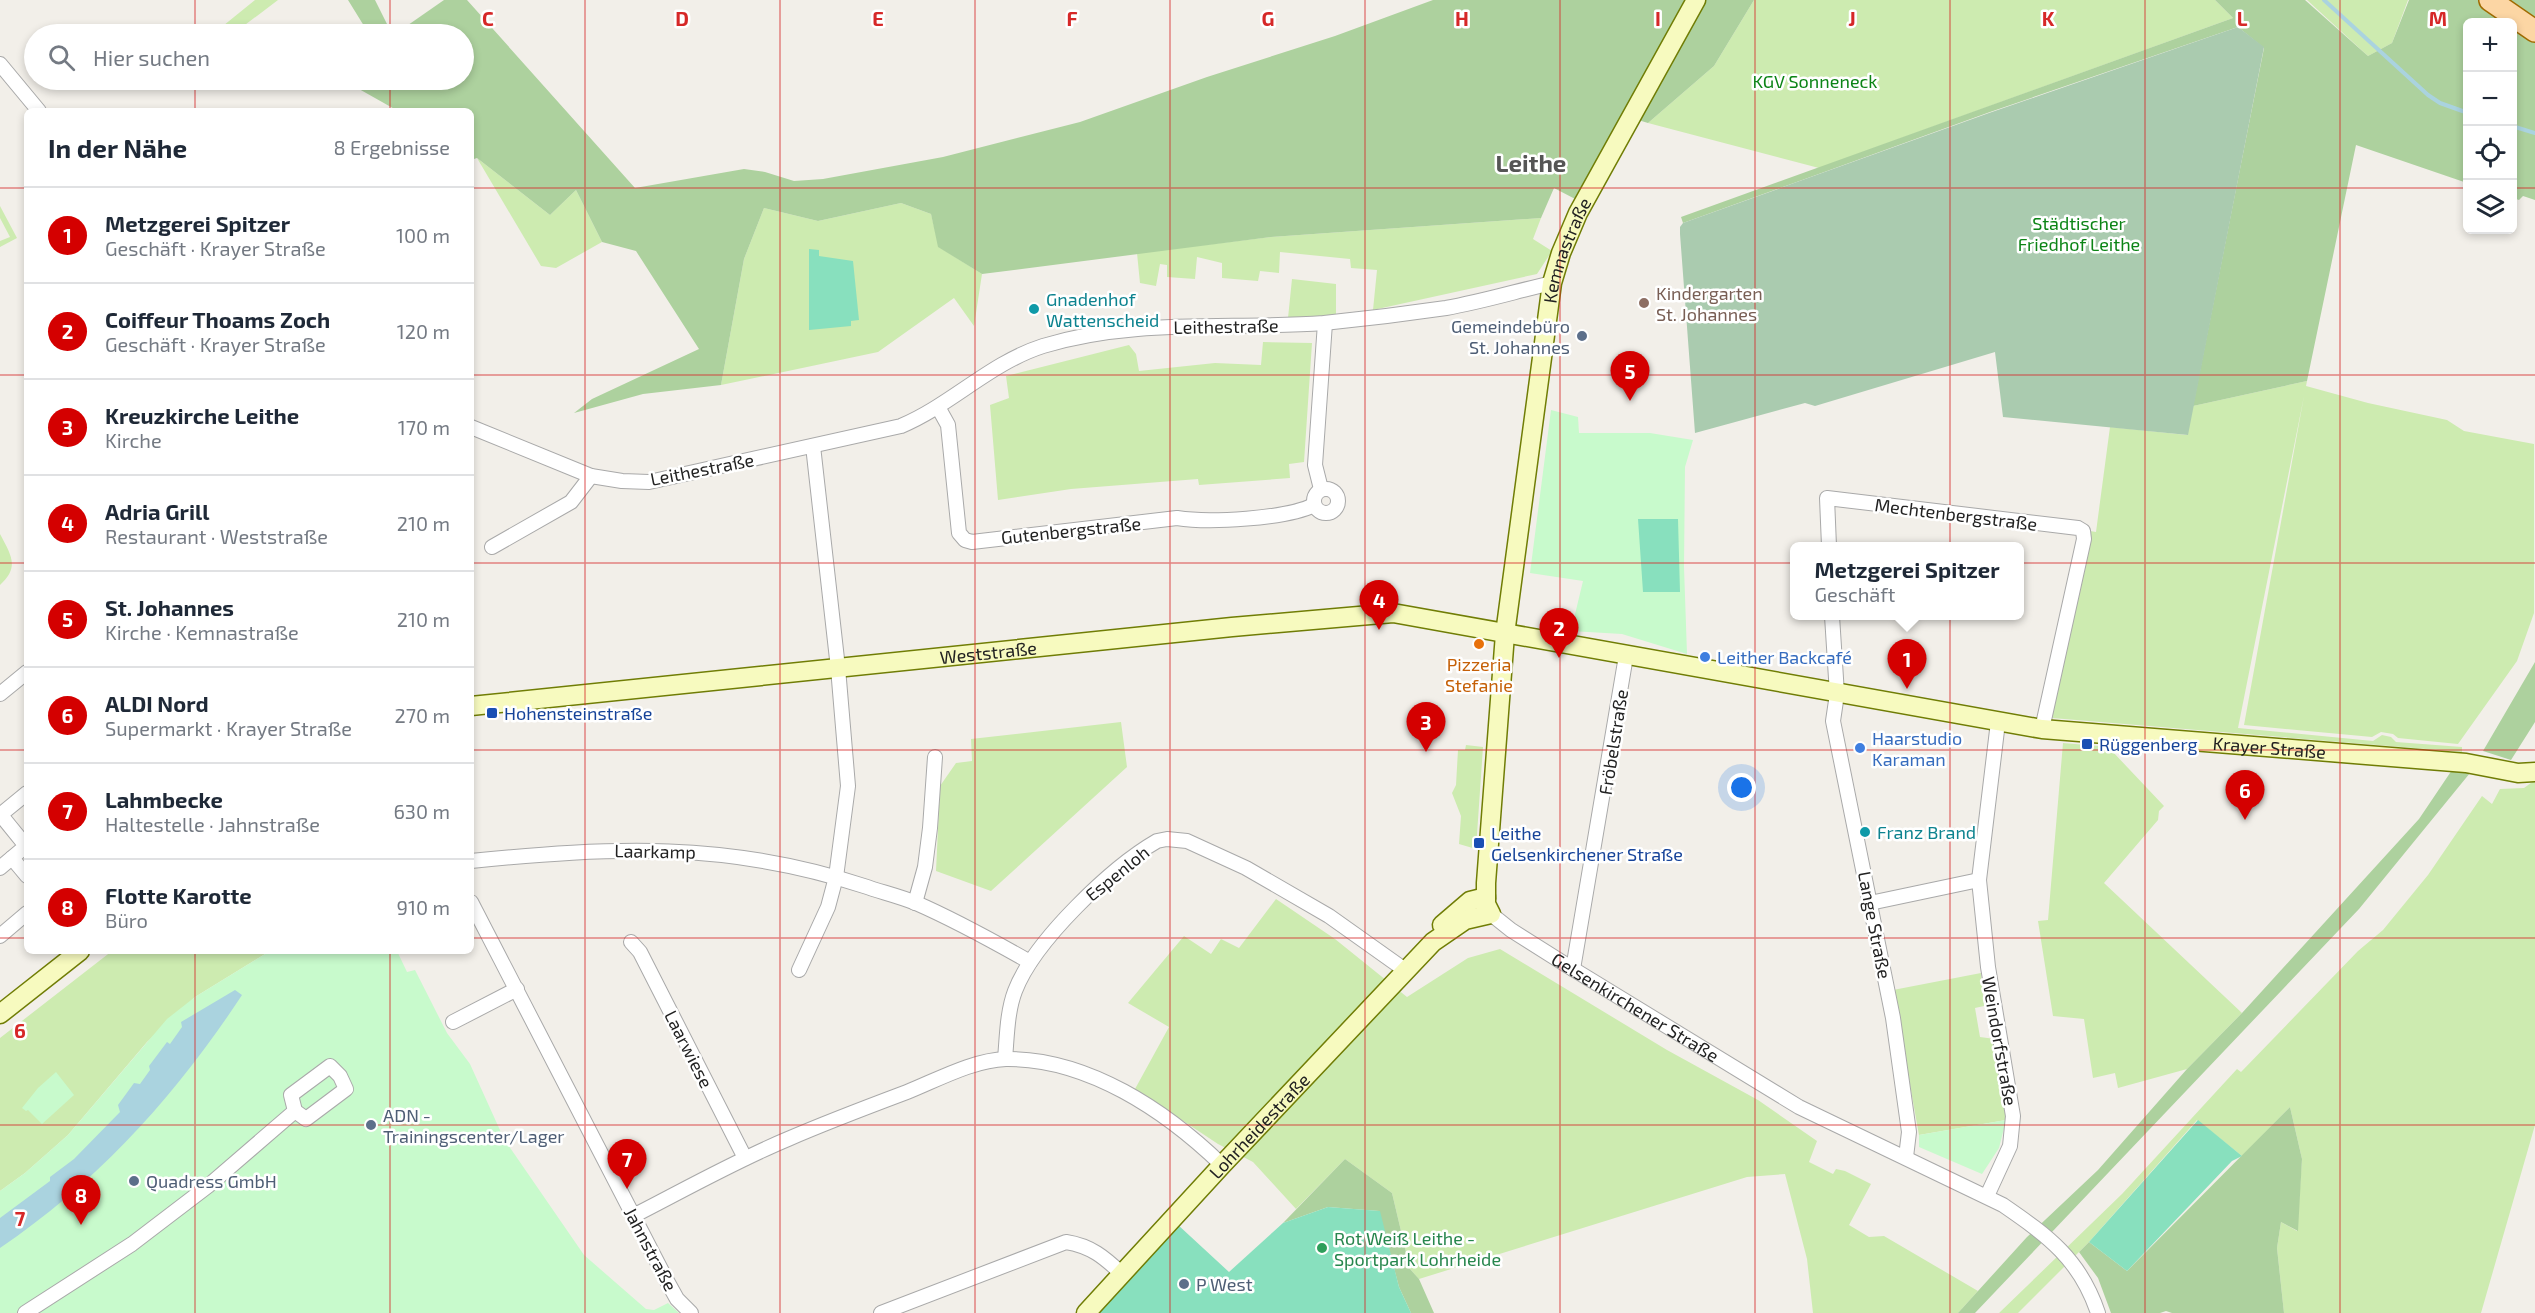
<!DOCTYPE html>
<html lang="de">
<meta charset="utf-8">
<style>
:root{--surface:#fff;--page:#f2f2f3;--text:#1f2937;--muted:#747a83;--line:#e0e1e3;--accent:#d40000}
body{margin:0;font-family:"Exo 2",sans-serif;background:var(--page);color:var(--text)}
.controls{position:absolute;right:18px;top:18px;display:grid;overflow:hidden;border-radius:9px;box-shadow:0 3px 9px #0003}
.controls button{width:54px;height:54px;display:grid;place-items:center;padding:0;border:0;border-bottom:2px solid var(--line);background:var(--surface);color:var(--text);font:30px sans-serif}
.you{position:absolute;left:1742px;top:788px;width:21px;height:21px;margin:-15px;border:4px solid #fff;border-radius:50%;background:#1a73e8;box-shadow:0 0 0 9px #1a73e833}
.badge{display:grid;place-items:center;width:39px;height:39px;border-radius:50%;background:var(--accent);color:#fff;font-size:20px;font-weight:700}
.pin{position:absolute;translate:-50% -50px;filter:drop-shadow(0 2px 3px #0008)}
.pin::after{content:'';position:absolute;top:32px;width:21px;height:18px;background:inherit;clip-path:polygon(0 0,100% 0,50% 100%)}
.popup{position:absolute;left:1790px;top:542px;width:234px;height:78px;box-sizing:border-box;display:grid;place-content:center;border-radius:9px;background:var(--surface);filter:drop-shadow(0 2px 4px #0005);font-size:20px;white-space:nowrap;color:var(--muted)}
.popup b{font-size:22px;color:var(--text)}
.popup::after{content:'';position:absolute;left:50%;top:100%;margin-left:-12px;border:12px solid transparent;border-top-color:var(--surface)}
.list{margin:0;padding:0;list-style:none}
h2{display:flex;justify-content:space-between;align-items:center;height:78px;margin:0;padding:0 24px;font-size:26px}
h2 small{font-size:20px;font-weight:400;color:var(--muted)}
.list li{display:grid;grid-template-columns:39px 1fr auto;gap:18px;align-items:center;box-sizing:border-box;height:96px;padding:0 24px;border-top:2px solid var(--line)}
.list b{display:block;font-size:22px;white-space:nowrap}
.list p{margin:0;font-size:20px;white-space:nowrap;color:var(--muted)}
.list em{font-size:20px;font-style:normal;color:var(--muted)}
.icon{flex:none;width:33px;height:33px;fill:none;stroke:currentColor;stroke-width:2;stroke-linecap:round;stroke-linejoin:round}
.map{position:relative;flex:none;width:2535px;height:1313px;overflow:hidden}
.search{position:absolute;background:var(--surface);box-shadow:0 3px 9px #0003;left:24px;top:24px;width:450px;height:66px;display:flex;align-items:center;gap:15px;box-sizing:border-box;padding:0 21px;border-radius:33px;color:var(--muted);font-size:22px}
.panel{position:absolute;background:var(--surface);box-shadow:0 3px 9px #0003;left:24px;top:108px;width:450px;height:846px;border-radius:9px}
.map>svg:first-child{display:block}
.grass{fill:#cdebb0}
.forest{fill:#add19e}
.cemetery{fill:#aacbaf}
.park{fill:#c8facc}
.pitch{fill:#88e0be}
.water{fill:#aad3df}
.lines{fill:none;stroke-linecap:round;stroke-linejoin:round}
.stream{stroke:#aad3df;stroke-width:4}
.street-casing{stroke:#a9a9a9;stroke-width:16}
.secondary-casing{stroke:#707d05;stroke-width:21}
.primary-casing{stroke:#a06b00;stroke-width:24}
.street{stroke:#fff;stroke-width:14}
.secondary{stroke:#f7fabf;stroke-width:18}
.primary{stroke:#fcd6a4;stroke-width:21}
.grid{fill:none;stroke:#d62828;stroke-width:1.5;stroke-opacity:0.55}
.education-dot{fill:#8d6e63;stroke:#fff;stroke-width:2}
.culture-dot{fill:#0f9aa8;stroke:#fff;stroke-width:2}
.service-dot{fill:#5c6f8a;stroke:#fff;stroke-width:2}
.food-dot{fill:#e8710a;stroke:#fff;stroke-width:2}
.shop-dot{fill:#3f7fe0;stroke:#fff;stroke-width:2}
.transit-dot{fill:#1a4fb4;stroke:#fff;stroke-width:2}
.leisure-dot{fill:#2e9e5b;stroke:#fff;stroke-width:2}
.labels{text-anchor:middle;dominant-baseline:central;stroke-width:5;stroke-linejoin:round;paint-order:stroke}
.park-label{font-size:18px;fill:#0c8416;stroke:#fff}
.street-label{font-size:18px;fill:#222;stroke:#fff}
.education-label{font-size:18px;fill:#785e54;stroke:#fff;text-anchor:start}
.culture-label{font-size:18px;fill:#0d838f;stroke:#fff;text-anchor:start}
.service-label{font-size:18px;fill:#4e5e75;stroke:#fff;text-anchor:start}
.shop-label{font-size:18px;fill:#366cbe;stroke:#fff;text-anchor:start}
.food-label{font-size:18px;fill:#c56008;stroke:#fff}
.transit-label{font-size:18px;fill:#164399;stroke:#fff;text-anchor:start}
.leisure-label{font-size:18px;fill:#27864d;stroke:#fff;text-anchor:start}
.district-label{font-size:24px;font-weight:bold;fill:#555;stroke:#fff}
.grid-label{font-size:20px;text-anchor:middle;font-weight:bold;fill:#d62828;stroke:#fff;stroke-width:5;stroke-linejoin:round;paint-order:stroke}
</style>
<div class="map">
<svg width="2535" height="1313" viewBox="0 0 2535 1313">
<rect width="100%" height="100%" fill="#f2efe9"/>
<path class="grass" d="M255,0H278L233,34H213Z
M1754,0H2215L2233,18L1819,168L1648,123L1714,66Z
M2307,0H2408L2392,43L2368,56Z
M477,158L550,215L576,190L602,242L556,268L541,266Z
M901,203L931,214L939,247L982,274L974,326L954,298L878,352L721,385L744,259L764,208L818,221Z
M0,206L17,238L0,247V241L10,237L0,218Z
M1541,218L1533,239L1552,251L1537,274L1373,310L1377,270L1351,268L1350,259L1280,252L1279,273L1260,271L1258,281L1222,278V263L1197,257L1195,279L1167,277V265L1160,264L1156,286L1140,283L1137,253L1271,237Z
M1292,279L1336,284V316L1288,318Z
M1263,342L1312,343L1304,462L1289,464L1290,478L1199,485L1198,479L1071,489L998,500L990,405L1009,398L1006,376L1129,345L1136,354L1139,371L1215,363L1261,365Z
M2307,381L2306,386L2368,403L2447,420L2464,431L2534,444V613L2517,661L2458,744L2398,738L2393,734L2381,732L2372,737L2244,725L2304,396L2238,728L2373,741L2382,735L2391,737L2396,742L2462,747V752L2052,718L2090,531L2096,532L2110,427L2187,435L2193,406Z
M0,534C11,555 20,567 0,585Z
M1121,722L1127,767L991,891L936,871L940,786L956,763L972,761L971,739Z
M2063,743L2099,746L2112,751L2164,806L2159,811L2158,820L2104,883L2242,1013L2187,1069L2118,1088L2115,1073L2093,1078L2084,1019L2053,1016L2038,921L2048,920Z
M1466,745L1483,747L1476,849L1459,844L1461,816L1452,793L1456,785L1458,750H1465Z
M2535,780V1125L2481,1313H2284L2277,1248L2281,1222L2297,1231L2302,1159L2290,1107L2242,1156L2197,1120L2089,1242L2018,1313H1999L2122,1194L2237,1069L2241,1072L2358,951L2383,930L2428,875L2482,796L2492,804L2500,789L2524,788Z
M1276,899L1335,939L1407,997L1468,958L1500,949L1667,1050L1758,1100L1817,1141L1809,1162L1833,1174L1836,1169L1845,1171L1871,1184L1849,1225L1869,1237L1884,1236L1978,1291L1958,1313H1813L1807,1259L1785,1174L1747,1177L1419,1279L1410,1269L1392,1193L1345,1159L1296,1209L1253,1162L1218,1144L1135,1089L1169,1027L1128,1003L1184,936L1211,954L1221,939L1239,948Z
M112,951H270L195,997L147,1042L68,1135L25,1173L0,1191V1038Z
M1981,973L1984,1006L1975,1008L1980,1037L1995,1039L2006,1120L1919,1135L1893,990Z"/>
<path class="forest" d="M348,0H375L389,28L398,32L444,0H467L635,188L744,169L765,172L794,181L823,179L943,157L1080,122L1207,77L1335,36L1433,0H1754L1714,66L1648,123L1625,116L1579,201L1554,188L1541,218L1271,237L982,274L938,247L931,214L901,203L818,221L764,208L744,259L721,385L643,394L574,413L592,399L699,349L636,251L602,242L576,190L550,215L477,158L471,160V111H398L359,89L349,80H464V34H369Z
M2215,0H2305L2368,56L2392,43L2409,0H2488L2535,32V200L2523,196L2519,200L2513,198L2512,22H2468L2467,183L2356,145L2307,381L2193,406L2264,48L2238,27L1990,112L1683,223L1681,217L2233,18Z
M2496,0H2535V27Z
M2535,662V722L2511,760L2483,751Z
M2452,770L2470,773L2359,909L1975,1313H1958L2027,1237L2098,1170L2187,1069L2242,1013L2419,819Z
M2290,1107L2302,1159L2298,1231L2281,1222L2277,1248L2284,1313H2172L2166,1311L2160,1313H2111L2098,1278L2079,1252L2089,1242L2127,1271Z
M1345,1159L1392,1193L1410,1269L1419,1279L1434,1313H1411L1399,1287L1379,1211L1328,1207L1283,1223Z"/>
<path class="cemetery" d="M2238,27L2264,47L2188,435L2003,417L1995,352L1815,406L1805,403L1695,433L1680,234V227L1683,223L1989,113Z"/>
<path class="park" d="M1551,410L1578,417L1579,433H1650L1693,440L1685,467L1684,567L1687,654L1622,634L1571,631L1583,581L1530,573Z
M270,951H397L407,972L415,970L447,1033L470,1064L504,1139L584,1255L646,1309L654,1310L668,1303L679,1313H0V1191L25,1173L68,1135L167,1019L195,997Z
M56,1072L74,1095L42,1124L28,1110L26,1111L22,1108L38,1088Z
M2006,1120L1999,1148L1982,1174L1919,1147V1135Z"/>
<path class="pitch" d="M809,249L819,250V256L853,261L859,320L851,321V326L809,330Z
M1638,519H1678L1680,592H1643Z
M2198,1120L2242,1156L2232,1161L2127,1271L2089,1242Z
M1328,1207L1380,1211L1399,1287L1411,1313H1096L1177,1224L1229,1272L1283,1223Z"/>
<path class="water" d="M235,990L242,995C177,1094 99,1181 0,1248V1218L50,1181V1177L74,1159L120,1112L118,1105L134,1083L140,1084L150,1070L149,1066L167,1042L170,1044L182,1027L181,1022Z"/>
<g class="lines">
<path class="stream" d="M2324,0L2428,95L2440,103L2468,113
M2512,126L2535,133"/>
<g class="street-casing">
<g id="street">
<path d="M0,64L39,111"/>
<path d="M938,407L948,425L959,533L965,540L972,542L1177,518C1208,523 1286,519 1314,505"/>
<path d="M471,427L591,476L622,481L649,482L901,426C951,405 990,363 1043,346C1135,318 1230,330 1324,323C1364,319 1405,314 1446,308C1481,302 1517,291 1552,283"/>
<circle cx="1326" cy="501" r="12"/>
<path d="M1321,489L1315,465L1325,323"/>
<path d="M1829,546L1827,498L2078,528L2083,531L2084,539L2042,729"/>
<path d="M492,547L571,502L591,476"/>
<path d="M1832,616L1837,694L1833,721L1893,1018L1909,1132L1906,1157"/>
<path d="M0,694L27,672"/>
<path d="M0,814L26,846L0,868"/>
<path d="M0,815L27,793"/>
<path d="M12,858L27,876"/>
<path d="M471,861C611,847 728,841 864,886C881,892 899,896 916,903C955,920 993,941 1030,962"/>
<path d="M471,902L667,1281L677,1299L691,1313"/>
<path d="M915,903L925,867L930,828L935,757"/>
<path d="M1870,903L1979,880"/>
<path id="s1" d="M1491,914L1511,930L1568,966L1799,1107L2003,1205C2048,1236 2080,1259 2098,1313"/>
<path d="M0,936L27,913"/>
<path d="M631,942L640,952L745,1158"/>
<path d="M1573,969L1626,656"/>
<path d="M799,970L828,907L836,877L848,786L838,668L813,446"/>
<path d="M453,1022L517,989"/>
<path d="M1005,1059C1007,1037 1007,1012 1015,991C1034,941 1112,867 1157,841L1167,839L1187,841L1246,868L1329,916L1405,970"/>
<path d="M330,1066L340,1076L346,1089L306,1119L295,1111L291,1095Z"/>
<path d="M1987,1196L2010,1146L2013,1116L1988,967L1979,880L1998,722"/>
<path d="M633,1216C684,1190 735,1161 788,1139C827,1122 867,1107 907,1092C937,1080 973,1060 1006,1059C1088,1058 1166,1111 1222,1165"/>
<path d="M25,1313L132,1244L208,1186L295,1111"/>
<path d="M881,1313L1066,1242C1091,1246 1104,1257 1122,1274"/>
</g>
</g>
<g class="secondary-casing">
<g id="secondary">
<path id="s2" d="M471,706L1232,627L1393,613L2042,729L2466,763L2518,773L2535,772"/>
<path d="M1442,925L1470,901L1486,897"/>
<path d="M0,1014L80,951"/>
<path id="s3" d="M1086,1313L1222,1165L1433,942L1465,920L1491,914L1486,904V883L1505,634L1552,283L1561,253L1578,213L1696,0"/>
</g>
</g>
<g class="primary-casing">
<path id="primary" d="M2490,0L2535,31"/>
</g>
<use href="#street" class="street"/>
<use href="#secondary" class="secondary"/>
<use href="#primary" class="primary"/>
</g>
<path class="grid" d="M195,0V34M390,0V34M585,0V1313M780,0V1313M975,0V1313M1170,0V1313M1365,0V1313M1560,0V1313M1755,0V1313M1950,0V1313M2145,0V1313M2340,0V1313M195,80V111M390,80V111M0,188H27M471,188H2468M2512,188H2535M0,375H27M471,375H2535M0,563H27M471,563H2535M0,750H27M471,750H2535M0,938H27M471,938H2535M195,951V1313M390,951V1313M0,1125H2535"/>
<circle class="education-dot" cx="1644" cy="303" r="6"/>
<g class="culture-dot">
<circle cx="1034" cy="309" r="6"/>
<circle cx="1865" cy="832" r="6"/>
</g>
<g class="service-dot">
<circle cx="1582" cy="336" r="6"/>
<circle cx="371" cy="1125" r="6"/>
<circle cx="134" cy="1181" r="6"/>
<circle cx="1184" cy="1284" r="6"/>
</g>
<circle class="food-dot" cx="1479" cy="644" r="6"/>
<g class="shop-dot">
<circle cx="1705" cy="657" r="6"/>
<circle cx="1860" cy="748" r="6"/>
</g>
<g class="transit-dot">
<rect x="486" y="707" width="12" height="12" rx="3"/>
<rect x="2081" y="738" width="12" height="12" rx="3"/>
<rect x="1473" y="837" width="12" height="12" rx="3"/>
</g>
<circle class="leisure-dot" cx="1322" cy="1248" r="6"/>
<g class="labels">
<g class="park-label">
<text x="1815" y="81">KGV Sonneneck</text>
<text x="2079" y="223">Städtischer<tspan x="2079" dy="21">Friedhof Leithe</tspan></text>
</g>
<g class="street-label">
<text stroke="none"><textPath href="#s3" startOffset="1245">Kemnastraße</textPath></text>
<text transform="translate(1226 326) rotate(-1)">Leithestraße</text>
<text transform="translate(702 469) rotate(-11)">Leithestraße</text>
<text transform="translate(1956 514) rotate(7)">Mechtenbergstraße</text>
<text transform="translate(1071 530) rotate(-6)">Gutenbergstraße</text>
<text stroke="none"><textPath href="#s2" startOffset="520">Weststraße</textPath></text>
<text transform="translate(1613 742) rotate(-81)">Fröbelstraße</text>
<text stroke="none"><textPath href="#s2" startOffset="1814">Krayer Straße</textPath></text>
<text transform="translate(655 851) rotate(1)">Laarkamp</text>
<text transform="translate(1117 873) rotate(-39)">Espenloh</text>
<text transform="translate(1875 925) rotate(79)">Lange Straße</text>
<text stroke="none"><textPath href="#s1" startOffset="172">Gelsenkirchener Straße</textPath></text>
<text transform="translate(2000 1041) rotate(80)">Weindorfstraße</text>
<text transform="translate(689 1049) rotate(63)">Laarwiese</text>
<text stroke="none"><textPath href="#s3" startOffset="255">Lohrheidestraße</textPath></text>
<text transform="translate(651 1249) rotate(62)">Jahnstraße</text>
</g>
<g class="education-label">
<text x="1656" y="293">Kindergarten<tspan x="1656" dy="21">St. Johannes</tspan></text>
</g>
<g class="culture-label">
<text x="1046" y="299">Gnadenhof<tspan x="1046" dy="21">Wattenscheid</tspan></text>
<text x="1877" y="832">Franz Brand</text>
</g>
<g class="service-label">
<text x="1570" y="326" text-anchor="end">Gemeindebüro<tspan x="1570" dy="21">St. Johannes</tspan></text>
<text x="383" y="1115">ADN -<tspan x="383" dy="21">Trainingscenter/Lager</tspan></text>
<text x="146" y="1181">Quadress GmbH</text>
<text x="1196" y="1284">P West</text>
</g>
<g class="shop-label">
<text x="1717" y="657">Leither Backcafé</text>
<text x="1872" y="738">Haarstudio<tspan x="1872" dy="21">Karaman</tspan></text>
</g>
<g class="food-label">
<text x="1479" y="664">Pizzeria<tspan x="1479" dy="21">Stefanie</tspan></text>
</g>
<g class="transit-label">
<text x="504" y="713">Hohensteinstraße</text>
<text x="2099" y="744">Rüggenberg</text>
<text x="1491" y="833">Leithe<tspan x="1491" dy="21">Gelsenkirchener Straße</tspan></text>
</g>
<g class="leisure-label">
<text x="1334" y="1238">Rot Weiß Leithe -<tspan x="1334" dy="21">Sportpark Lohrheide</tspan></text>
</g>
<g class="district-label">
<text x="1531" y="162">Leithe</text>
</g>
</g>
<g class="grid-label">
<text x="488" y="26">C</text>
<text x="682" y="26">D</text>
<text x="878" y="26">E</text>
<text x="1072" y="26">F</text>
<text x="1268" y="26">G</text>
<text x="1462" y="26">H</text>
<text x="1658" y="26">I</text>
<text x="1852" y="26">J</text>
<text x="2048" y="26">K</text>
<text x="2242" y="26">L</text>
<text x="2438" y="26">M</text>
<text x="20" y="1038">6</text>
<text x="20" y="1226">7</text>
</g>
</svg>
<div class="controls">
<button>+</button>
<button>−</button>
<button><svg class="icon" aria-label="locate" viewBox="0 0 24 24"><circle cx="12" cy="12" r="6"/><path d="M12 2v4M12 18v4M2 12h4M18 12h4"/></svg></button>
<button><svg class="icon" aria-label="layers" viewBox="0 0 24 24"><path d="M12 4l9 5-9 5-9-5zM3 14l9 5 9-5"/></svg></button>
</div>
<div class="you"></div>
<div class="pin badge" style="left:1907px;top:689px">1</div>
<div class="popup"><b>Metzgerei Spitzer</b>Geschäft</div>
<div class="pin badge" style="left:1559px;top:658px">2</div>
<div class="pin badge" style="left:1426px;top:752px">3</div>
<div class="pin badge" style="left:1379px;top:630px">4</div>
<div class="pin badge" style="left:1630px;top:401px">5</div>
<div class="pin badge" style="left:2245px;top:820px">6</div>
<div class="pin badge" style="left:627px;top:1189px">7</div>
<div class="pin badge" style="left:81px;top:1225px">8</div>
<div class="search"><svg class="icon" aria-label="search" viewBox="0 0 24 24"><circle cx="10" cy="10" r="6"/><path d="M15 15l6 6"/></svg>Hier suchen</div>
<section class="panel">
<h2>In der Nähe<small>8 Ergebnisse</small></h2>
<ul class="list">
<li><span class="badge">1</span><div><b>Metzgerei Spitzer</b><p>Geschäft · Krayer Straße</p></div><em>100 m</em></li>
<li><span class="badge">2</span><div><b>Coiffeur Thoams Zoch</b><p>Geschäft · Krayer Straße</p></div><em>120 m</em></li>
<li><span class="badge">3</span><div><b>Kreuzkirche Leithe</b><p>Kirche</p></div><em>170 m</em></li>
<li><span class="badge">4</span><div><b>Adria Grill</b><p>Restaurant · Weststraße</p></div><em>210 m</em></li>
<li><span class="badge">5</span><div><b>St. Johannes</b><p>Kirche · Kemnastraße</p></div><em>210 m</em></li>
<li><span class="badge">6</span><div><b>ALDI Nord</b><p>Supermarkt · Krayer Straße</p></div><em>270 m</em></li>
<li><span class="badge">7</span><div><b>Lahmbecke</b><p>Haltestelle · Jahnstraße</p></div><em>630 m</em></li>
<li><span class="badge">8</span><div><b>Flotte Karotte</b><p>Büro</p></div><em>910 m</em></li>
</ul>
</section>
</div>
